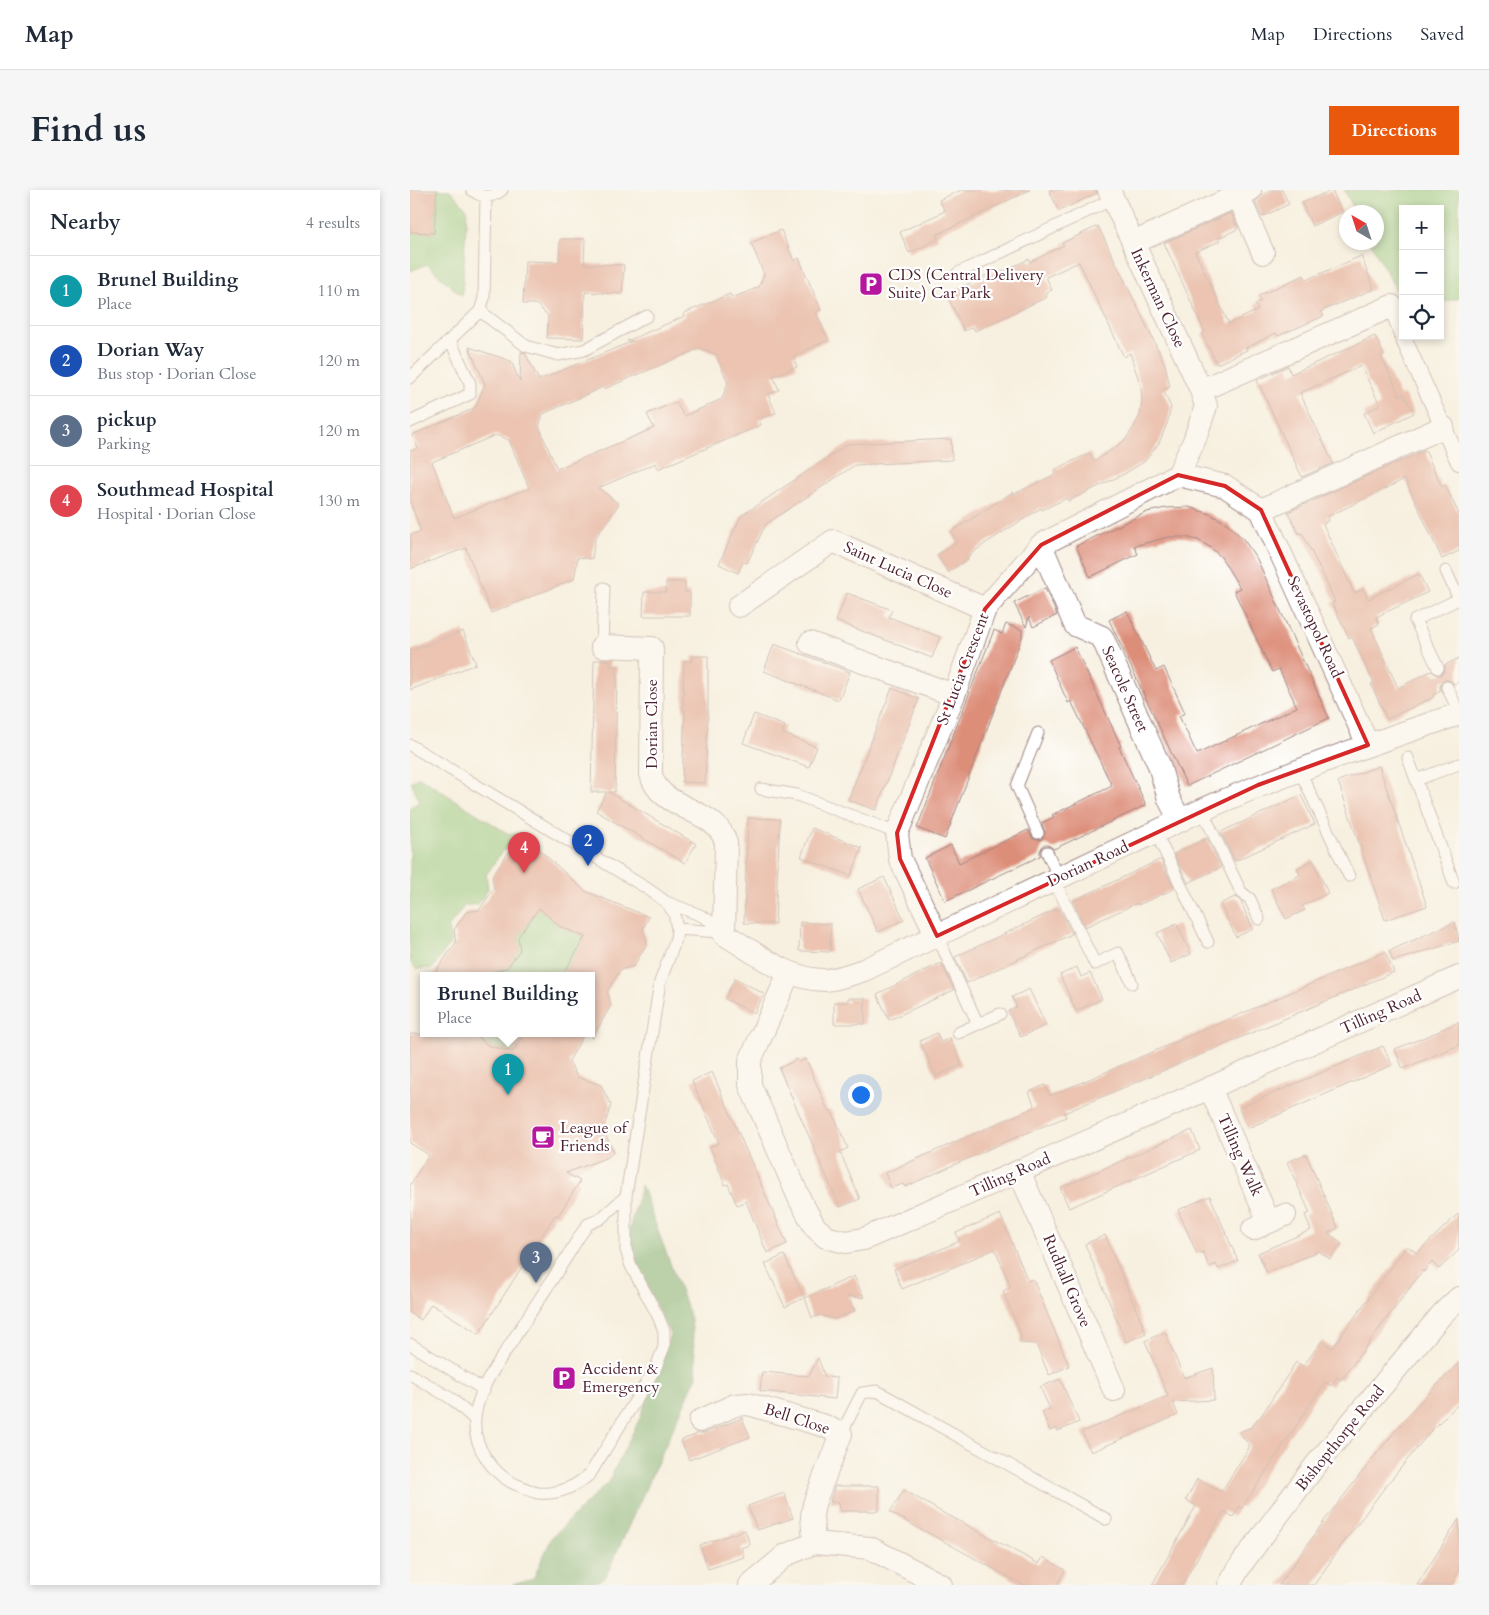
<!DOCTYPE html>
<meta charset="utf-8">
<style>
:root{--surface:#fff;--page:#f6f6f7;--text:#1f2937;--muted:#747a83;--line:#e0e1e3;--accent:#ea580c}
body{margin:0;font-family:Cardo,serif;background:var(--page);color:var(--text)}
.controls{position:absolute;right:15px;top:15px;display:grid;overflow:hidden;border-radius:0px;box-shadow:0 2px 8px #0003}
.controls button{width:45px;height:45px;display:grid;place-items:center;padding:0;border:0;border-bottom:1px solid var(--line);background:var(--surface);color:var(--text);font:25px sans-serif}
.compass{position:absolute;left:929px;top:15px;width:45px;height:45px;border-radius:50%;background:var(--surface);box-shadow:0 2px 8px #0003;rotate:321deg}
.you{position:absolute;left:450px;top:904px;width:18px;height:18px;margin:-12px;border:4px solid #fff;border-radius:50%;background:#1a73e8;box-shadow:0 0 0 8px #1a73e833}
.badge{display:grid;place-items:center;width:32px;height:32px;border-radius:50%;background:var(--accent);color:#fff;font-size:16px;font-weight:700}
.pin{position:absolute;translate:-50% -41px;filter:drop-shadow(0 1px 2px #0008)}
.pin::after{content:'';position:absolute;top:26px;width:18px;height:15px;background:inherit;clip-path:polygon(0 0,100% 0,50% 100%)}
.popup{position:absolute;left:10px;top:782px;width:175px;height:65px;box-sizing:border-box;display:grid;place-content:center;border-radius:0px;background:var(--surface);filter:drop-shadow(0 1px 4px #0005);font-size:16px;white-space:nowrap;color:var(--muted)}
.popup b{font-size:19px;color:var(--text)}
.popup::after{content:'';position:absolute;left:50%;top:100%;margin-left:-10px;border:10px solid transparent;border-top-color:var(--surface)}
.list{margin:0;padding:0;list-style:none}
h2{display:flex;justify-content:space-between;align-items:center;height:65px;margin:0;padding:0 20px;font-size:21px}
h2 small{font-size:16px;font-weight:400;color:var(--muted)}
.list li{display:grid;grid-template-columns:32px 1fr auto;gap:15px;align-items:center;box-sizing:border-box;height:70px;padding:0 20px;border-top:1px solid var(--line)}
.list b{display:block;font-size:19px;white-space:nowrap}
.list p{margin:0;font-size:16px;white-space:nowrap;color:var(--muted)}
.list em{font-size:16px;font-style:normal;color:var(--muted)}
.icon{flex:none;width:28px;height:28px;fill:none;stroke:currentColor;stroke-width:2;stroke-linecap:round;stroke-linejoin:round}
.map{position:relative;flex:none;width:1049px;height:1395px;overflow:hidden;border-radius:0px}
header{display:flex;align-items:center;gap:30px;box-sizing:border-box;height:70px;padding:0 25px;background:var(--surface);border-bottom:1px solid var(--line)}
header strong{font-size:24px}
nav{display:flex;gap:28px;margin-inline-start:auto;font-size:18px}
.intro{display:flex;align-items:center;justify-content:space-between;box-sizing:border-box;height:120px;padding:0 30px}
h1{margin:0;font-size:35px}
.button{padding:12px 22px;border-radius:0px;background:var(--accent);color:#fff;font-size:18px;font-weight:700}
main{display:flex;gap:30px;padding:0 30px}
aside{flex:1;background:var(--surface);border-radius:0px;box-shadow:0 2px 8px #0003}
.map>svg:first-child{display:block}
.green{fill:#8fc679;stroke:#6c7252}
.forest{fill:#73ab69;stroke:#5e654a}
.building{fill:#dd8e79;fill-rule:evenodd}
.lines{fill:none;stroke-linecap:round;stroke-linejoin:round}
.service-casing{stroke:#a08886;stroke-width:13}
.pedestrian-casing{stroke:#a08886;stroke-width:18}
.minor-casing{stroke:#a08886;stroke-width:24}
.service{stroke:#fff;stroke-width:11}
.pedestrian{stroke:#fff;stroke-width:16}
.minor{stroke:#fff;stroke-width:22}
.marked{fill:none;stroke:#d62828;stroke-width:4;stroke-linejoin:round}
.labels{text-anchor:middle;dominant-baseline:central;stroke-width:4.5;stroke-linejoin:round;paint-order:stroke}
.poi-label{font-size:16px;fill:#4a1f2b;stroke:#fff;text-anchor:start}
.street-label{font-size:16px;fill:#4a1f2b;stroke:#fff}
</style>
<header>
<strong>Map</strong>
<nav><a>Map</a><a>Directions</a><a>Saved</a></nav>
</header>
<div class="intro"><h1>Find us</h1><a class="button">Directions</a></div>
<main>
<aside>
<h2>Nearby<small>4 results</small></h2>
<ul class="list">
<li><span class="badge" style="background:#0f9aa8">1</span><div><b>Brunel Building</b><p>Place</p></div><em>110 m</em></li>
<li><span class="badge" style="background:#1a4fb4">2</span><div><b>Dorian Way</b><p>Bus stop · Dorian Close</p></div><em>120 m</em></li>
<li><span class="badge" style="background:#5c6f8a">3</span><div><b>pickup</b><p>Parking</p></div><em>120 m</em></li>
<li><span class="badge" style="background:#e0444e">4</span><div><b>Southmead Hospital</b><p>Hospital · Dorian Close</p></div><em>130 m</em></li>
</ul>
</aside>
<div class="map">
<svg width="1049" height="1395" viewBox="0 0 1049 1395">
<rect width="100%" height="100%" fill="#fff"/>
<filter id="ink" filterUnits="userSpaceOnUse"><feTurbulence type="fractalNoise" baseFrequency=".02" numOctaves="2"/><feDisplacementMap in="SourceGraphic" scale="10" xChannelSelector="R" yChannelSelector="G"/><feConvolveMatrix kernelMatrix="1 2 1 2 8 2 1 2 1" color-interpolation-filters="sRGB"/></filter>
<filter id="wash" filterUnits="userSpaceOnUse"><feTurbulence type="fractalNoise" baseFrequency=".0096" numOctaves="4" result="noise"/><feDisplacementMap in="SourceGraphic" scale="20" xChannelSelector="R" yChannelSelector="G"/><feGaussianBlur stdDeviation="1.12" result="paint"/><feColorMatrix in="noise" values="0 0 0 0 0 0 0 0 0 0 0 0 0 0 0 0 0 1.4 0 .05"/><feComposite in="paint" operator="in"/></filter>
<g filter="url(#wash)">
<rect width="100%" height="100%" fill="#f7f0e0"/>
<path class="green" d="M27,0H40L57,19L52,106L17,74L0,81V42L24,43Z
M934,0H1049V108L1030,113V19H993V113L961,53L966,52V22H946Z
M9,587L97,643L112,644L117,647L109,657L93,660L76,685L78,699L68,714L54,716L38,738L41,752L23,778L6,779L0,772V617L10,612L1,592Z
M129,718L149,736L175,747L156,779L144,783L142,786H80L84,781L97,778L110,760L108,747Z
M64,844H113L103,862L79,856Z"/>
<path class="forest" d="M231,995L281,1129L287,1186L195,1388L178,1395H102L123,1389L142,1347L198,1292L230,1228L260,1145L216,1052Z"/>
<g id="blocks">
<path class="building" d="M0,0H27L24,43L0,42Z
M551,0H620L526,45L528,49L499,63L490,42L535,21L529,10Z
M639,0H686L687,3L649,21Z
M862,0H872L879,14L852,27L845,12L852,5Z
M922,0L932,22L902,36L892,13Z
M821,23L828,39L808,48L810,51L785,62L819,134L848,120L845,114L851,111L848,106L894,85L896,90L951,66L964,99L911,121L914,126L868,146L866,143L836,158L837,160L807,174L792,144L795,142L754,53Z
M688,36L755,174L760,197L753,200L761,217L757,234L749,253L735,271L716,283L658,311L657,308L632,320L631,318L576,353L557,367L558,369L538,382L527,365L547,352L541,342L603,302L604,304L646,284L644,280L680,263L684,272L715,250L724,237L730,225L732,211L731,197L720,163L714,167L669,72L636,87L642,100L635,103L637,107L565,141L563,137L554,141L539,109L547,106L545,101L558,94L588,80L590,83L619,69L620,72L654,55L652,53Z
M371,40L384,71L389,68L411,120L406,122L418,150L383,166L387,177L363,186L369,200L358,204L366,223L349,229L351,235L248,279L246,273L188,298L209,314L185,348L182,369L168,367L164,389L81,423L56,358L0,379V345L11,341L0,312V261L8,258L2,245L65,218L75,194L59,157L101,171L110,192L111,162L115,163L129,190L223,151H217L275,126L274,123L320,104L322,108L349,97L354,84L341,53ZM290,158L306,164L318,193L312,209L274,226L266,212L237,224L244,238L147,279L129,237L133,224L193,197L194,199ZM86,245L99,250L119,298L44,328L22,272Z
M150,49H175L174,74L214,75L212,104L175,102L173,149L137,148L138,126L126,114H113L115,71L149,72Z
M965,146L974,165L971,166L990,206L994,204L1004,223L963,243L954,223L970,215L951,176L890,203L923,273L892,287L847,190L878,176L881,184Z
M541,249L542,270L445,275L356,334L337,373L333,372L328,383L309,374L331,326L438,254Z
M1015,260L1032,297L1035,295L1049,324V361L1032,369L995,289L917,327L918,331L913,334L944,403L953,399L958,409L1009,384L1018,402L966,427L969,434L961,438L988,498L1021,481L1027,485L1032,484L1035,479V475L1049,468V492L1044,494L1038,490H1033L1030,496V501L1023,505L1024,507L977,529L961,494L964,493L942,447L939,448L922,413L925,412L915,389L892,343L889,344L878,322Z
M779,317L800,324L818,334L834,350L847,369L919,528L777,596L699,430L717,421L746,481L754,477L775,523L769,526L787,564L887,517L869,479L862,482L824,401L830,398L811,367L800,357L788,350L775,347H759L724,356L728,364L680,387L666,356L737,322L756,318Z
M256,392H275V402H280V426H233L234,402H256Z
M635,398L647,425L623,437L619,427L616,437L604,413Z
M437,403L482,420L479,427L530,447L522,468L426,431Z
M596,434L612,440V447L535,649L507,638L584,440L592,444Z
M53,441L66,474L0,500V461Z
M364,454L440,482L429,510L354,481Z
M665,457L711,556L709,557L736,615L644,659L638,655H633L630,661V666L535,711L515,668L541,655L549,673L618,640L623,649L631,650L635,643L632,633L644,627L642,625L702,596L661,511L658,513L639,470Z
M283,466H298V526L295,593L272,592L275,520H273L274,471H282Z
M184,470H200V476H207L205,602H199L286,654L275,673L186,621L197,602H181Z
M482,498L509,509L466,620L438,610Z
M344,524L375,536L372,543L407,557L399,577L333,553Z
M969,576L1017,716L975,730L928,591Z
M891,605L905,634L825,671L811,642Z
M338,628L370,629L365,734L334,733Z
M402,638L452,658L441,686L391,667Z
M797,648L811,677L778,693L764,664Z
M117,653L125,656L175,701L239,727L233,739L237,753L224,776L210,780L197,802L201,815L182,849V786H152L175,747L149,736L129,718L108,747L110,760L97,778L84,781L80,786H22L46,753L44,740L56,722L69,720L84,699L82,686L98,663L111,661Z
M749,670H751L764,699L728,715L727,713L675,737L663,711Z
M903,670L918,703L892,716L895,720L876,729L861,699L890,685L887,678Z
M474,687L494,730L468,742L448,699Z
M825,707L830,710L843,739L826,747L810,714Z
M649,718L662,744L557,793L545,767Z
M390,732L421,734L420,762L389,761Z
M1045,732L1049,751L983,771L979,761Z
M767,734L781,764L761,773L747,743Z
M975,762L984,782L654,923L656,927L590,954L495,997L493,994L481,998L475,983L625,917L619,902L635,895L640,906Z
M531,773L544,800L479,830L467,804Z
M667,777L671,787L680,783L692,809L666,821L650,785Z
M325,788L354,804L344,823L315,809Z
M619,799L636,835L611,847L598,821L607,817L602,807Z
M438,808H455V834H424V812H438Z
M1049,832V855L993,879L985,859L1030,841V840Z
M527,843L531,852L540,848L552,875L526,886L510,851Z
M0,844H64L79,856L103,862L113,844H174L159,871L167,887L191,895L201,915L193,940L204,962L198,967L156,983L170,991L148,1026L145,1025L69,1144L21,1114L11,1130L0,1123V995L19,965L0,953Z
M973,856L982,875L838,938L829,918Z
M388,869L389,872L396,869L418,921L421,920L438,958L430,962L450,1009L430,1017L369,878Z
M302,882L377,1054L357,1063L336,1011L327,1015L318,994L315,995L300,957L309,953L282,891Z
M782,940L790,960L659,1018L650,998Z
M896,964L928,1038L918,1043L932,1054L920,1069L909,1061L857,1083L848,1063L901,1040L895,1025L900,1023L877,972Z
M800,1006L828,1071L808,1079L806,1074L799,1077L793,1062L787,1064L768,1020Z
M1049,1023V1060L1029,1079L1022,1072L1014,1082L1013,1080L931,1190L927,1187L921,1196L915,1192L832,1318L829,1317L823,1327L814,1321L772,1395H742L786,1316L776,1310L787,1289L811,1302L840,1256L829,1242L842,1237L848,1228L849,1229L886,1172L893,1176L912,1151L922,1158L997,1056L1007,1063Z
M590,1024L618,1091L623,1089L659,1176L639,1185L626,1154L610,1153L611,1145L593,1101L601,1097L585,1059L492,1099L484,1079L550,1051L546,1043Z
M695,1045L736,1143L716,1152L675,1054Z
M374,1065L394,1108L375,1117L355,1074Z
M444,1086L454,1108L438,1106L445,1121L425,1129L409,1125L402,1128L395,1108Z
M755,1142L774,1188L803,1178L804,1210L763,1212L768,1225L681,1262L672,1242L758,1206L735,1151Z
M408,1168L415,1187L427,1188L425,1209L350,1201L352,1182L399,1186Z
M1049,1173V1213L1019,1243L972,1301L934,1352L904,1395H869L915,1330L963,1268L1009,1213Z
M650,1189L669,1232L648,1241L647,1238L640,1241L632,1222L640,1219L630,1197Z
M332,1228L340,1247L279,1270L271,1250L286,1245V1243H295Z
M425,1296H469V1321H430L429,1312H420Z
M494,1300L540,1327V1326L629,1374L633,1367L655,1380L647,1395H613L515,1341V1342L480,1322Z
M374,1303L383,1328L347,1340L338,1316Z
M1049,1329V1381L1041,1395H1007Z
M335,1340L340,1355L331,1358L334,1367L298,1379L290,1355Z"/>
</g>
</g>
<g filter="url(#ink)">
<use href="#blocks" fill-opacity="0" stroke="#a08886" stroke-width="1"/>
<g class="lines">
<g class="service-casing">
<path id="service" d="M62,0C71,8 83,8 92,0
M548,83L703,9
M70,121L116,156L148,165L174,160L237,126
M0,188L70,121L74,108L76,6
M0,232L60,204V193L40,150
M1036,381L1049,409
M192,456L194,398
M1028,478L1005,430L1049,409
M1037,497L1049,522
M628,543L607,596L628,643
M0,555L238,699L256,712L290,725L302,732L312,743
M998,568L1044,693
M889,579L939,686
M1006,590L1049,574
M351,599L387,605L487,643
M792,620L831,702L840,709L849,729
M746,643L798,752
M637,662L649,688
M644,690L685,774L708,763L722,793
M267,739L310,742
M527,746L568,834
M548,843L590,824
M216,1006L190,1029L178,1034L169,1047C148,1082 125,1115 103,1150C88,1173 68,1199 65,1228C62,1256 84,1287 110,1296C115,1298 122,1302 128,1303C148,1305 165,1297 180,1284L246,1177L254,1157V1141L248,1126L221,1076L216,1060V1006L250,792L266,749L267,739L264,723L256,712
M0,1154L74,1200
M0,1184L42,1209L64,1229
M431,1244L452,1203L467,1201L696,1329"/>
</g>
<g class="pedestrian-casing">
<path id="pedestrian" d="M982,116L995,152L1049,272"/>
</g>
<g class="minor-casing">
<path id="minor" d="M828,5L853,63
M723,53L840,0
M791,200L982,116
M768,285L815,296L851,320L958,555
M851,320L1033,237
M631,355L665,435L692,447L749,575L759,609L770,631
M329,416L423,351L575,419
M400,453L544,505
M192,456L242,458L241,584C249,621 307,617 316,653L314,744C344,762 380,791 416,790C429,789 441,784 454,780L792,620C876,583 962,553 1049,524
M527,746L490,669L487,643L544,505L575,419L631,355L768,285L784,251L796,216L791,200L699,0
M379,783L340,871V895L390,1010L405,1037L416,1047L427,1050L436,1052L454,1049L800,898L1049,787
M800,898L859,1032
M609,981L704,1200
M843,1039L875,1025
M290,1231L325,1215L338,1214L415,1236L431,1244L404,1314L402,1326L404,1353
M340,1395L376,1365L404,1353L460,1358L531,1395
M819,1395L832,1373L905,1276L1033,1123L1049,1108"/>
</g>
<use href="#service" class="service"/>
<use href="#pedestrian" class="pedestrian"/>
<use href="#minor" class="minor"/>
</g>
</g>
<path d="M0 0H1049V1395H0ZM768,285L815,296L851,320L958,555L848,595L527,746L490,669L487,643L575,419L631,355Z" fill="#f7f0e0" fill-opacity=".55" fill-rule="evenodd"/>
<path class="marked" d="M768,285L815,296L851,320L958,555L848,595L527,746L490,669L487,643L575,419L631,355Z"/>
<defs>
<g id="parking-square" transform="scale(1.25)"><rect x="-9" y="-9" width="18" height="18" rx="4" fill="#b5179e" stroke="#fff"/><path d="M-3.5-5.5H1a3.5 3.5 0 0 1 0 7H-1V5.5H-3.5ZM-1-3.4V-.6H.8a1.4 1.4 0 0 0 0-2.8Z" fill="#fff"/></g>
<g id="cafe-square" transform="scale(1.25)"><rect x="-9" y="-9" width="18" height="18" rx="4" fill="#b5179e" stroke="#fff"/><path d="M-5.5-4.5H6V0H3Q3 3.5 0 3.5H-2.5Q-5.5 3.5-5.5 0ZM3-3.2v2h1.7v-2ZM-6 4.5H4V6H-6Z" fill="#fff"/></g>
</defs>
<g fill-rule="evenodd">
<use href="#parking-square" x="461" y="94"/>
<use href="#cafe-square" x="133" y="947"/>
<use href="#parking-square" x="154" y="1188"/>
</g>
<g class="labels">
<g class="poi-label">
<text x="478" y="85">CDS (Central Delivery<tspan x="478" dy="18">Suite) Car Park</tspan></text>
<text x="150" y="938">League of<tspan x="150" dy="18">Friends</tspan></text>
<text x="172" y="1179">Accident &amp;<tspan x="172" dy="18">Emergency</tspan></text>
</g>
<g class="street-label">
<text transform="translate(748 108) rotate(65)">Inkerman Close</text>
<text transform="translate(488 380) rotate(24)">Saint Lucia Close</text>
<text transform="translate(905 437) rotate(65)">Sevastopol Road</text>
<text transform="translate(553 479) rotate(-69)">St Lucia Crescent</text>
<text transform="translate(715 499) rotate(66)">Seacole Street</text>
<text transform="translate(242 534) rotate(-90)">Dorian Close</text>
<text transform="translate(678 674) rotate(-25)">Dorian Road</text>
<text transform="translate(971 822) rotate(-24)">Tilling Road</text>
<text transform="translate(830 965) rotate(66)">Tilling Walk</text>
<text transform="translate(600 985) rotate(-24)">Tilling Road</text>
<text transform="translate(657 1091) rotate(67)">Rudhall Grove</text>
<text transform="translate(387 1229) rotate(18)">Bell Close</text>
<text transform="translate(930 1248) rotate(-51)">Bishopthorpe Road</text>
</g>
</g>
</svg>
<div class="controls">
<button>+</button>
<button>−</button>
<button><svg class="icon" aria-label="locate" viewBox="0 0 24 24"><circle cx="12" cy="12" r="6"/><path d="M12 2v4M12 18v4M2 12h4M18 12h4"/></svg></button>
</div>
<svg class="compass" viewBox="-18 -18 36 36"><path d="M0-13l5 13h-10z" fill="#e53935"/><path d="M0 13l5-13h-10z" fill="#747a83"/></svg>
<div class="you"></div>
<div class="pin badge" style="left:98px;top:905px;background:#0f9aa8">1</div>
<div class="popup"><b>Brunel Building</b>Place</div>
<div class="pin badge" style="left:178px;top:676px;background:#1a4fb4">2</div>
<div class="pin badge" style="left:126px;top:1093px;background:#5c6f8a">3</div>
<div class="pin badge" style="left:114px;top:683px;background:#e0444e">4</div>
</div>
</main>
